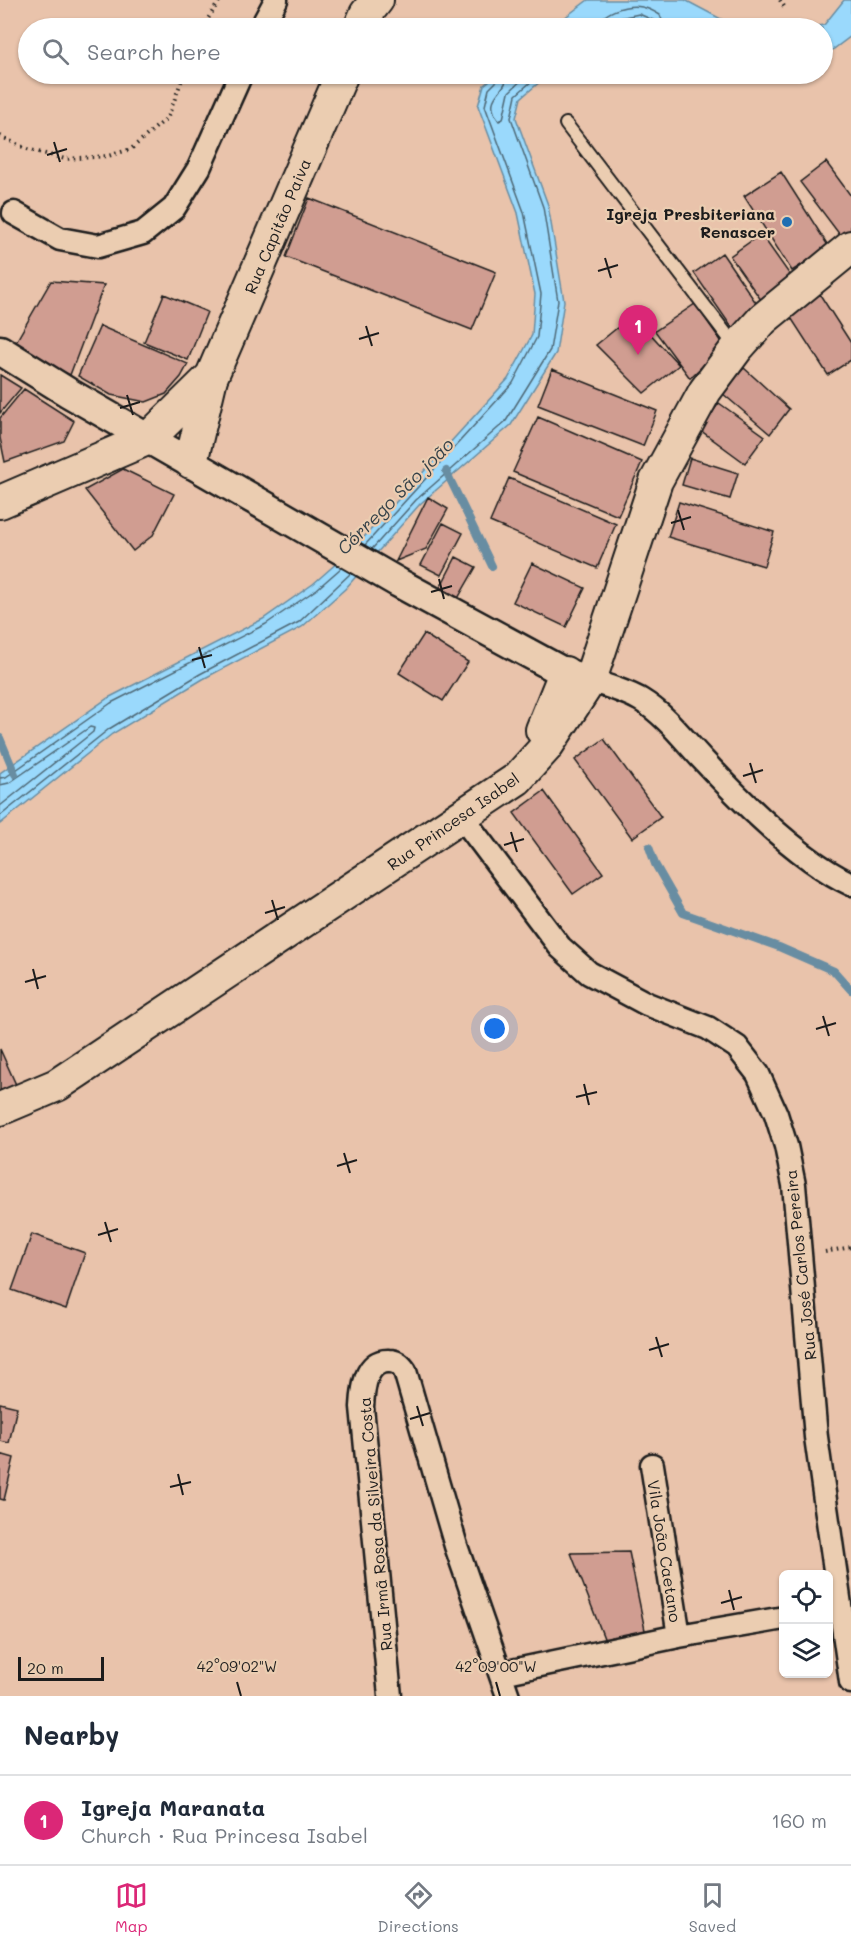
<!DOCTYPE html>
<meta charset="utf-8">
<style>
:root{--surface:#fff;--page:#f6f6f7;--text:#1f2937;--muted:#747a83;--line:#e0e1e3;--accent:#db2777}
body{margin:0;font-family:Mali,sans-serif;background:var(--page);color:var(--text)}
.controls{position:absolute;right:18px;bottom:18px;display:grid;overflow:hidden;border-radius:9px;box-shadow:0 2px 4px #0004}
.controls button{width:54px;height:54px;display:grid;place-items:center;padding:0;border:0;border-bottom:2px solid var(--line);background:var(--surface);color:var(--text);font:30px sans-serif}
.scale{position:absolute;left:18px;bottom:15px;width:86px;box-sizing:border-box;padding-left:6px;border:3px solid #1c1c1c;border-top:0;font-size:16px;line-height:21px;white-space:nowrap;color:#1c1c1c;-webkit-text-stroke:4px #ebcdb1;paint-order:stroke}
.you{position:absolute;left:495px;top:1029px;width:21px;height:21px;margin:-15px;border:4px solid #fff;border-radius:50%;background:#1a73e8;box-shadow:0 0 0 9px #1a73e833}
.badge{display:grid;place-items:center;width:39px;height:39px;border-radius:50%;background:var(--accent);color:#fff;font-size:20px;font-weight:700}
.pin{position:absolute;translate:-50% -50px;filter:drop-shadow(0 2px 3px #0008)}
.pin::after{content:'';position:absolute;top:32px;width:21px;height:18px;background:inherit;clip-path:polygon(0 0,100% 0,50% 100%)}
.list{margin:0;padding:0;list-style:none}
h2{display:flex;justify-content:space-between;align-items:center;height:78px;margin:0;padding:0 24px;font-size:26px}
h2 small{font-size:20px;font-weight:400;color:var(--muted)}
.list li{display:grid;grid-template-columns:39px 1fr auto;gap:18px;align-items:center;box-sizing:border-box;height:90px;padding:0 24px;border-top:2px solid var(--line)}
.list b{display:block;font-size:22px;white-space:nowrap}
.list p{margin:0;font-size:20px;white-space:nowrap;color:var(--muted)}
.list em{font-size:20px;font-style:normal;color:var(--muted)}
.icon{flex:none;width:33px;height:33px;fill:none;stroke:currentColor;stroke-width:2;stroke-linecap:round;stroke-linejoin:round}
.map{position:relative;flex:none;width:851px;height:1696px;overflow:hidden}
.search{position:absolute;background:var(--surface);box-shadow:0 2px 4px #0004;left:18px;right:18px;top:18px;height:66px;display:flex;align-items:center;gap:15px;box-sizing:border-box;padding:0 21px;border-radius:33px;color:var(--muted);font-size:22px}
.sheet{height:168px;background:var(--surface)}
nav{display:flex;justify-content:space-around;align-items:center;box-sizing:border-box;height:84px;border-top:2px solid var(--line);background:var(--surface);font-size:16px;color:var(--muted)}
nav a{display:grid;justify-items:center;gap:3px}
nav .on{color:var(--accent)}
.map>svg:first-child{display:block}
.water{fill:#9ad9fc;stroke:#688da2;stroke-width:1.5}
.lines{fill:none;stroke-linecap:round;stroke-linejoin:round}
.shore{stroke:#4e6876;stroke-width:1.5}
.stream{stroke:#688da2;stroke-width:8}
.building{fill:#d09d91;stroke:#1c1c1c;stroke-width:1.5}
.service-casing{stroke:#1c1c1c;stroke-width:16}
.minor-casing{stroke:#1c1c1c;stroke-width:27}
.tertiary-casing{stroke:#1c1c1c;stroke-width:33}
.secondary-casing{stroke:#1c1c1c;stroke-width:36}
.path{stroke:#1c1c1c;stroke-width:4;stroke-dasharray:1.5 4.5;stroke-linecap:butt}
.service{stroke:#ebcdb1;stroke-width:12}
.minor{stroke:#ebcdb1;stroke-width:22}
.tertiary{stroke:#ebcdb1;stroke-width:28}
.secondary{stroke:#ebcdb1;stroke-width:32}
.ticks{fill:none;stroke:#1c1c1c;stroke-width:2}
.poi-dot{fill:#1f6fb2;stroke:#ebcdb1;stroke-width:2}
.labels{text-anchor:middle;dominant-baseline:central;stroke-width:4.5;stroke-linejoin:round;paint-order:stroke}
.poi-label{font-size:16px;font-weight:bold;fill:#1c1c1c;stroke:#ebcdb1;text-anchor:end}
.street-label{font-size:16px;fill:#1c1c1c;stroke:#ebcdb1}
.water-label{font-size:18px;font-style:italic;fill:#354249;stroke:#ebcdb1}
.ticks-label{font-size:15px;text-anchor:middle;fill:#1c1c1c;stroke:#ebcdb1;stroke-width:4.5;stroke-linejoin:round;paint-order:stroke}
</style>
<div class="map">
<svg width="851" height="1696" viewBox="0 0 851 1696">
<rect width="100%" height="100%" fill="#e9c3ab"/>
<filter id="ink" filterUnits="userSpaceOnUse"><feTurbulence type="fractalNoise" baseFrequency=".0167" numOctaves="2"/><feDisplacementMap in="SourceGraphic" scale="12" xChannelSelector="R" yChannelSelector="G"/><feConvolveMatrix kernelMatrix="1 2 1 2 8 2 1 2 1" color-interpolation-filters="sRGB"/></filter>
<g filter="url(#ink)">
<path class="water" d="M588,0H685L738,28H657L639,20L599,28H551Z
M844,0H851V36L823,57L822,28H805L824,25Z
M498,74H549L521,98L516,118L548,205L564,301L556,353L511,425L420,504L345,589L302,627L203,679L112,734L0,824V773L108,698L263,619L313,584L355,547L508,379L532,335L535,294L518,213L478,106L484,85Z"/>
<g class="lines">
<path class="shore" d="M598,28C599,12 627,4 642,7C648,8 655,12 660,15L665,28
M606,28L610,20L639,14L655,21L658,28
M508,74C507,93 481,96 499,121L503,119L509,92L528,74
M365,545L513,383L537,337L541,294L524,212L485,106L489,89L499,79L501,74
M372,549L416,500L506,421L550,350L558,301L543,207L511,118L516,95L540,74
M0,778L6,777L111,703L266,624L317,589L341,568
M0,785L9,783L90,727L94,728L93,732L0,806
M0,816L109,729L200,674L299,622L351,573"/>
<path class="stream" d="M446,471L492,566
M0,738L15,774
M649,847L655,864L683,913L779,947L834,971L851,990"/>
</g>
<path class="building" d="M826,162L851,196V233L843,239L800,182Z
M781,172L829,247L792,271L744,196Z
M309,198L496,272L472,330L286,257Z
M761,234L797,285L766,307L730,256Z
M722,253L763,313L735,332L694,273Z
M51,281L104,285L70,375L13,347Z
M817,290L851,343V360L828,375L786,310Z
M164,294L207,312L188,360L144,342Z
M695,304L724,345L690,378L655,331Z
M633,315L679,365L644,393L596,345Z
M100,326L188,364L181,377L166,394L146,402L111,395L78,376Z
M744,368L789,409L770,434L722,393Z
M552,369L657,411L643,446L538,405Z
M0,375L21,388L0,413Z
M24,389L74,421L64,441L5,462L0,438V418Z
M719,403L765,436L745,463L700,430Z
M538,417L642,462L618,516L513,472Z
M690,458L738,473L730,499L682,485Z
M123,469L174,494L153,535L133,551L85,490Z
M509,478L616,524L597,568L490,522Z
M428,497L448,509L426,549L396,561Z
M679,502L774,532L764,566L668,537Z
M443,523L463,533L441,575L421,565Z
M456,557L476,567L457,600L439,590Z
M532,563L585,588L566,627L513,602Z
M424,634L468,662L443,701L399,673Z
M604,739L661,817L632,838L575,760Z
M544,791L603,873L573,894L514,813Z
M0,1049L17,1087L0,1096Z
M32,1234L85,1253L66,1309L12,1290Z
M0,1403L17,1407L9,1443L0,1441Z
M0,1454L14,1458L4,1500L0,1499Z
M629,1552L646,1635L607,1646L571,1553Z"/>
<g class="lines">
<g class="service-casing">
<path id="service" d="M566,124L736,347"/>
</g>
<g class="minor-casing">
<path id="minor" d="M261,28L276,0
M14,213L60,239L98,246L143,233L174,208L199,168L241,74
M590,680C606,686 626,691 641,700C666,715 684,740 704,761C742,802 801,861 851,884
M462,817L560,947L589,973L647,1004L708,1028L737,1047L758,1074L776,1114L786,1146L794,1185L816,1437L851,1682
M652,1465L679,1636
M502,1673L679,1636L784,1618
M390,1696L362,1407C363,1389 365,1360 389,1361C397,1361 401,1365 405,1371L456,1546L508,1696"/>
</g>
<g class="tertiary-casing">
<path id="tertiary" d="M0,350L69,393L399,583L565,673L586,679"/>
</g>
<g class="secondary-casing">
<path id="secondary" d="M360,28L366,14L377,0
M191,462L211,378L342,74
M0,502L149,438L210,378
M542,730L565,673
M0,1109L57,1085L517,779L546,747L590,680L656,481L705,391L737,348L763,319L851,247"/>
</g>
<path class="path" d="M780,0L785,8
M202,28L220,0
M0,136L27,149L65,159L108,156L131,149L168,117L184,74
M825,1252L851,1247"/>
<use href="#service" class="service"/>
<use href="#minor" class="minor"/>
<use href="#tertiary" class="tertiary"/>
<use href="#secondary" class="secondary"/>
</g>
</g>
<path class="ticks" d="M54,142L60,162M47,155L67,149M605,258L611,278M598,271L618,265M366,326L372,346M359,339L379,333M127,395L133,415M120,408L140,402M678,510L684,530M671,523L691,517M439,579L444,599M431,592L452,586M199,647L205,668M192,660L212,655M750,763L756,783M743,776L763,770M511,832L517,852M504,845L524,839M272,900L278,920M265,913L285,907M33,969L38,989M25,982L46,976M823,1016L829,1036M816,1029L836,1023M584,1084L589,1105M576,1097L597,1092M344,1153L350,1173M337,1166L357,1160M105,1222L111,1242M98,1235L118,1229M656,1337L662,1357M649,1350L669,1344M417,1406L423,1426M410,1419L430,1413M178,1474L183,1495M170,1487L191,1482M729,1590L734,1610M721,1603L742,1597M237,1682L241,1696M496,1682L500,1696"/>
<circle class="poi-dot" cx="787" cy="222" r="6"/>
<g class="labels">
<g class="poi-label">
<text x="775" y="213">Igreja Presbiteriana<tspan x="775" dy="18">Renascer</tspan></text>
</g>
<g class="street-label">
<text transform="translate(277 226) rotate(-67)">Rua Capitão Paiva</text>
<text transform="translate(453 821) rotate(-35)">Rua Princesa Isabel</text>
<text transform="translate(800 1265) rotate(-96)">Rua José Carlos Pereira</text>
<text transform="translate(375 1524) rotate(-95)">Rua Irmã Rosa da Silveira Costa</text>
<text transform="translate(665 1551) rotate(81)">Vila João Caetano</text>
</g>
<g class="water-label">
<text transform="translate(395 496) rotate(-45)">Córrego São joão</text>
</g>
</g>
<g class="ticks-label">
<text x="237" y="1672">42°09'02"W</text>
<text x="496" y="1672">42°09'00"W</text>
</g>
</svg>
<div class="controls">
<button><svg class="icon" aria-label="locate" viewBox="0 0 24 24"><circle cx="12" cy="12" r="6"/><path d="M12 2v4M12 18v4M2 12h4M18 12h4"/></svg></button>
<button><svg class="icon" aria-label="layers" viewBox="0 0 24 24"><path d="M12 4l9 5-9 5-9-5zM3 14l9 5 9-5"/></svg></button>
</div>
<div class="scale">20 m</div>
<div class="you"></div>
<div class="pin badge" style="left:638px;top:355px">1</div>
<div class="search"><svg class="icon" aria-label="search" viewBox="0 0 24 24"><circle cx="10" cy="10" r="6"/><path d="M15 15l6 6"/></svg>Search here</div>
</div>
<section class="sheet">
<h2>Nearby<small></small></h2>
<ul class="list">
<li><span class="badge">1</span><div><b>Igreja Maranata</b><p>Church · Rua Princesa Isabel</p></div><em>160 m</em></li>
</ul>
</section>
<nav>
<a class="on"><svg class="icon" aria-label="map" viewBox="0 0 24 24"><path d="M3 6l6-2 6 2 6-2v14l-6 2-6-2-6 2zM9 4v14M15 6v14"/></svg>Map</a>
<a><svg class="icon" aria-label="directions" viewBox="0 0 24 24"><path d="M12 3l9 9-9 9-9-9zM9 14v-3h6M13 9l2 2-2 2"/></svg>Directions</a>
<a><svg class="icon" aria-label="saved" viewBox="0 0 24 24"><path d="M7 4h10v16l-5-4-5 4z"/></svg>Saved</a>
</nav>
